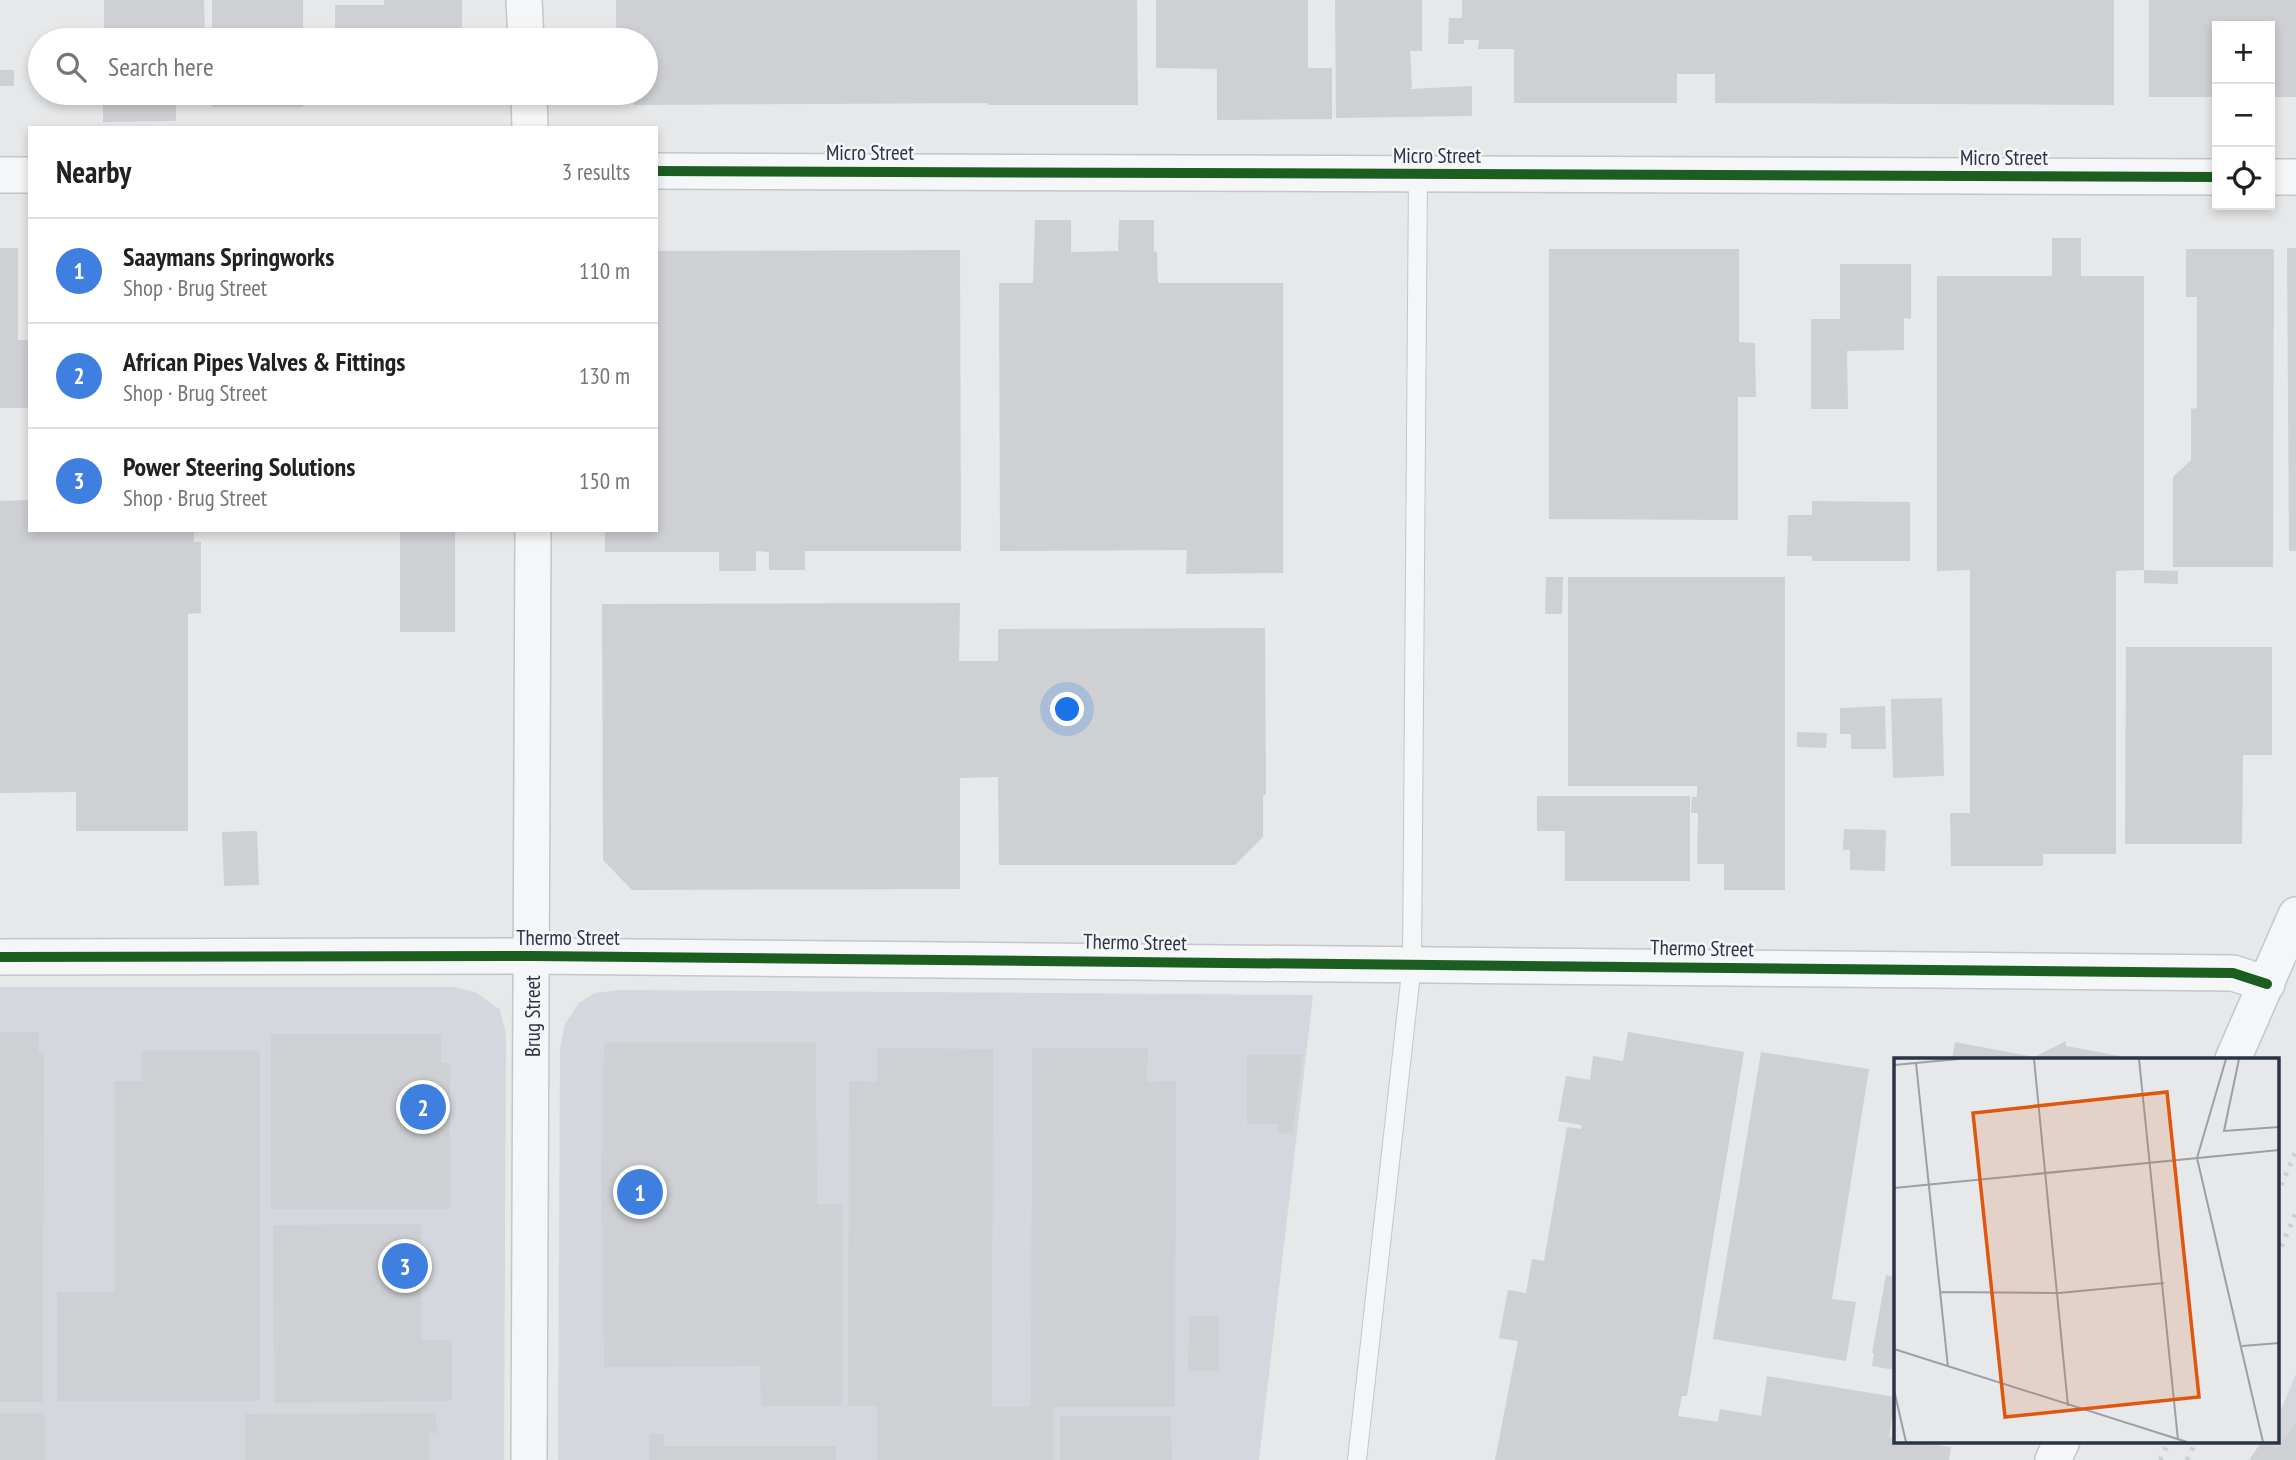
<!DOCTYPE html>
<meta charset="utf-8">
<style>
:root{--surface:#fff;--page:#f2f2f2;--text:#202124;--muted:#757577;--line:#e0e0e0;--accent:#6c737f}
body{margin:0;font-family:"PT Sans Narrow",sans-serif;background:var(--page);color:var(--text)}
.controls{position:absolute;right:21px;top:21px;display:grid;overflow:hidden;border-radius:0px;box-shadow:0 4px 10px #0003}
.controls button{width:63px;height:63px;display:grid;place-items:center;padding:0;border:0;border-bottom:2px solid var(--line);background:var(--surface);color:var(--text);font:35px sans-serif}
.you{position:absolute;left:1068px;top:710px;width:24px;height:24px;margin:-18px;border:5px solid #fff;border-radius:50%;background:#1a73e8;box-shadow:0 0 0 10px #1a73e833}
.badge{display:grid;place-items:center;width:46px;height:46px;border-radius:50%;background:var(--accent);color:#fff;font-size:23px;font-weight:700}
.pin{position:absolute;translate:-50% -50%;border:4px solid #fff;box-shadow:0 2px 7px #0006}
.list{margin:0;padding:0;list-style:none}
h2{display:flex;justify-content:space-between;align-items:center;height:91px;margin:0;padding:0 28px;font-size:30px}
h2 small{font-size:23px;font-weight:400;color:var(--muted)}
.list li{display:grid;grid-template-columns:46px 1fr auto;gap:21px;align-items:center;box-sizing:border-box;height:105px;padding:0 28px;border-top:2px solid var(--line)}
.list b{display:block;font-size:26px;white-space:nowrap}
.list p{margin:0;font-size:23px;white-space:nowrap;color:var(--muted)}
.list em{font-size:23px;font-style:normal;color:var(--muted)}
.icon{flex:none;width:38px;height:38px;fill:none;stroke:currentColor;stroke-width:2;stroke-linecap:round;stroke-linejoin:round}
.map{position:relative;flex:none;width:2296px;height:1460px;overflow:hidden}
.search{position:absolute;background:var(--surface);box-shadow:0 4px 10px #0003;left:28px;top:28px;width:630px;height:77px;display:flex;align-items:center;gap:18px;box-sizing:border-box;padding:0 24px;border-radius:38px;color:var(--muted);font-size:26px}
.panel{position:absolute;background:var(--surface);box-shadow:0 4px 10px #0003;left:28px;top:126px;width:630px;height:406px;border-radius:0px}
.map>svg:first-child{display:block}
.built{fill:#d4d7dd}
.building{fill:#ced0d3}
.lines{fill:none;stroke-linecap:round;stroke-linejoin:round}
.lane-casing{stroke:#c4c6c8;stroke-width:20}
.street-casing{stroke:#c4c6c8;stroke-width:38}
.lane{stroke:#f5f6f7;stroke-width:18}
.street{stroke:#f5f6f7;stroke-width:35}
.rail{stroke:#cecfd2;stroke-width:5;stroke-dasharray:3.5 7;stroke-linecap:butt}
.cycleway-casing{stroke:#f4f6f9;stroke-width:15}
.cycleway{stroke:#1b5e20;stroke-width:10}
.labels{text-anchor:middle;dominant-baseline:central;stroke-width:5;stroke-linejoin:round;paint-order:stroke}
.street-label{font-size:21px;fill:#2b3445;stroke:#f4f6f9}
.inset-road{fill:none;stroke:#9ba0a8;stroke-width:2}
.view{fill:#df570f;fill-opacity:0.15;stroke:#df570f;stroke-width:3.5}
.inset-edge{fill:none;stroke:#2b3445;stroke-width:3.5}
</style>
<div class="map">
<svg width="2296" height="1460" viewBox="0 0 2296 1460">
<rect width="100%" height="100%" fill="#e6e8ea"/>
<path class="built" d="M0,987H455L477,993L500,1010L506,1034L504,1460H0Z
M620,990L1313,995L1259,1460H558L560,1048L565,1024L579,1003L595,993Z
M2296,1374V1460H2259L2267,1441H2277V1419Z"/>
<path class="building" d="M104,0H204L205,40H104Z
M212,0H303V40H212Z
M384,0H462V40H335V5H384Z
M616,0H1137L1138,105H988L987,103L634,105V93H646V40H616Z
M1156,0H1308V68H1332V119L1217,120V69L1156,68Z
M1335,0H1422V51H1410L1412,87L1410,89L1472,86V116L1336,118Z
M1462,0H2114V105L1715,103V74H1677V103H1514V49H1478L1479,40H1464V44H1448L1449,18H1462Z
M2149,0H2296V97H2270V26H2217V97H2149Z
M0,70H14V86H0Z
M103,93H176V121L103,122Z
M212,93H303V107H212Z
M335,93H434V105H335Z
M1035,220H1071V252L1118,251L1119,220H1154V251L1157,252L1158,283H1283V573L1186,574L1187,550L1000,551L999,283H1033Z
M2052,238H2081V276H2144V570L2116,571V854H2043V866H1951L1950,813H1970V570L1937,571V276H2052Z
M0,248H18V340H30V408H0Z
M2287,248H2296V551H2289Z
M1549,249H1739V342L1755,343L1756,397H1738V520L1549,519Z
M2186,249H2274L2273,567H2173V477L2191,460V409L2197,408V297H2186Z
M960,250L961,551H805V570H769V552L756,551V571H719V552H605V530H656V251Z
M1840,264H1911V319L1904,318V350L1847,351L1848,409H1811V319H1840Z
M30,500V530H194V542H201V613L188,614V831H76V792L0,793V501Z
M1812,501L1910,502V561H1812V556H1787L1788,515H1812Z
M400,530H455V632H400Z
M2144,570L2178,571V584L2144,583Z
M1546,577H1563L1562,614H1545Z
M1568,577H1785V890H1724V864H1697L1698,813H1691L1692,797H1697V786H1568Z
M960,603L959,661H998V629L1265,628L1266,795H1263V837L1235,865H999L998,777L960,778V889L632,890L603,860L602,604Z
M2126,647H2272V755H2243L2242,844H2125Z
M1942,698L1944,776L1893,778L1891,699Z
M1885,706L1886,749H1851V734H1840V708Z
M1797,732L1827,733L1826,748L1797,747Z
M1537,796H1690V881H1565V831H1537Z
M1844,829L1886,830L1885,871L1850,870V850H1843Z
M257,831L259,885L224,886L222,832Z
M0,1032H39L38,1053H44L43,1402H0Z
M1628,1032L1744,1052L1687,1396H1682L1678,1416L1718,1422L1720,1409L1761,1416L1767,1376L1895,1397L1889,1437L1895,1438V1441H1912L1951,1447L1949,1460H1495L1518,1341L1499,1338L1508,1290L1526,1293L1532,1259L1544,1261L1567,1127L1581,1129L1582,1125L1558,1121L1566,1076L1590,1080L1593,1056L1623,1061Z
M271,1034H441V1063H450V1209H271Z
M2066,1041V1046L2120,1056L2125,1059H1952L1955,1042L2034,1057Z
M604,1043H816L817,1204H842V1406H761L760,1366L604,1367L601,1180Z
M877,1048L993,1049L992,1407L1031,1406L1032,1048H1148L1147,1082L1176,1081L1175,1407H1054V1460H877V1406H848L849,1081L877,1082Z
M142,1051H260V1401H57V1292H114V1081H142Z
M1761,1052L1869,1069L1832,1299L1856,1302L1846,1361L1713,1339Z
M1247,1055H1302L1293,1133H1277L1278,1124H1247Z
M421,1224L422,1340H452V1401L274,1403L273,1225Z
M1886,1275L1895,1277V1370L1872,1366L1874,1354L1872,1353Z
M1189,1316H1219V1371H1188Z
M0,1413H45V1460H0Z
M436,1413L437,1433H430V1460H245V1414Z
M1060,1416H1171L1172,1460H1060Z
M2296,1423V1460H2249L2262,1441L2277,1449Z
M649,1434H664V1446H836V1460H649Z"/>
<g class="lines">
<g class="lane-casing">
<path id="lane" d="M1357,1460L1412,964L1418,174"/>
</g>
<g class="street-casing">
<path id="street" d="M524,0L526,40
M529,93L530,128
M656,171L2217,177
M0,175H30
M2270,177H2296
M0,957L533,956L2233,973L2267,984
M2233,1059L2296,915
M529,1460L533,530
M2053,1460L2062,1441"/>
</g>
<use href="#lane" class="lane"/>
<use href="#street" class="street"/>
<path class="rail" d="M2277,1195L2296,1151
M2277,1256L2296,1213
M2160,1460L2169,1441
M2187,1460L2196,1441"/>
<g class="cycleway-casing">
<path id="cycleway" d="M656,171L2217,177
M0,957L533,956L2233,973L2267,984"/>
</g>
<use href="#cycleway" class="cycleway"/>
</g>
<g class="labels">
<g class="street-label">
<text x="870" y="152">Micro Street</text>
<text x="1437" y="155">Micro Street</text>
<text x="2004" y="157">Micro Street</text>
<text x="568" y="937">Thermo Street</text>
<text transform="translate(1135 942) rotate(1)">Thermo Street</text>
<text transform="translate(1702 948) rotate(1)">Thermo Street</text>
<text transform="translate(532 1016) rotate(-90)">Brug Street</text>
</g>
</g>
<g transform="translate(1894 1058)">
<rect width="385" height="385" fill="#e6e8ea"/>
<path class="inset-road" d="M140,1L174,348M245,1L284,382M332,1L303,100L369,384M345,1L330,73L385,69M22,5L54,309M0,7L65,1M0,130L385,92M46,234L165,235L270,225M348,288L385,285M0,291L293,384M0,332L12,384"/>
<path class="view" d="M273,34L305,339L111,359L79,55Z"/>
<rect width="385" height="385" class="inset-edge"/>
</g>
</svg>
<div class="controls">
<button>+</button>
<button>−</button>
<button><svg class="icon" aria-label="locate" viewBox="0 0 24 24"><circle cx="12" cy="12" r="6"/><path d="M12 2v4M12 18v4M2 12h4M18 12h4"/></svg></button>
</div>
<div class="you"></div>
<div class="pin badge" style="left:640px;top:1192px;background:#3f7fe0">1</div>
<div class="pin badge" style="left:423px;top:1107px;background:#3f7fe0">2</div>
<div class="pin badge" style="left:405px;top:1266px;background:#3f7fe0">3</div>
<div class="search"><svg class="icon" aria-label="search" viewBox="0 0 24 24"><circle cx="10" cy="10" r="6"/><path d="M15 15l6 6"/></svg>Search here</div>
<section class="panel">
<h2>Nearby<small>3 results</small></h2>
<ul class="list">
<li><span class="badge" style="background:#3f7fe0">1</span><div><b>Saaymans Springworks</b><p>Shop · Brug Street</p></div><em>110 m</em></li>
<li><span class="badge" style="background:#3f7fe0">2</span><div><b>African Pipes Valves &amp; Fittings</b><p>Shop · Brug Street</p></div><em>130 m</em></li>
<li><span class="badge" style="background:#3f7fe0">3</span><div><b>Power Steering Solutions</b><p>Shop · Brug Street</p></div><em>150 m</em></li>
</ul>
</section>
</div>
